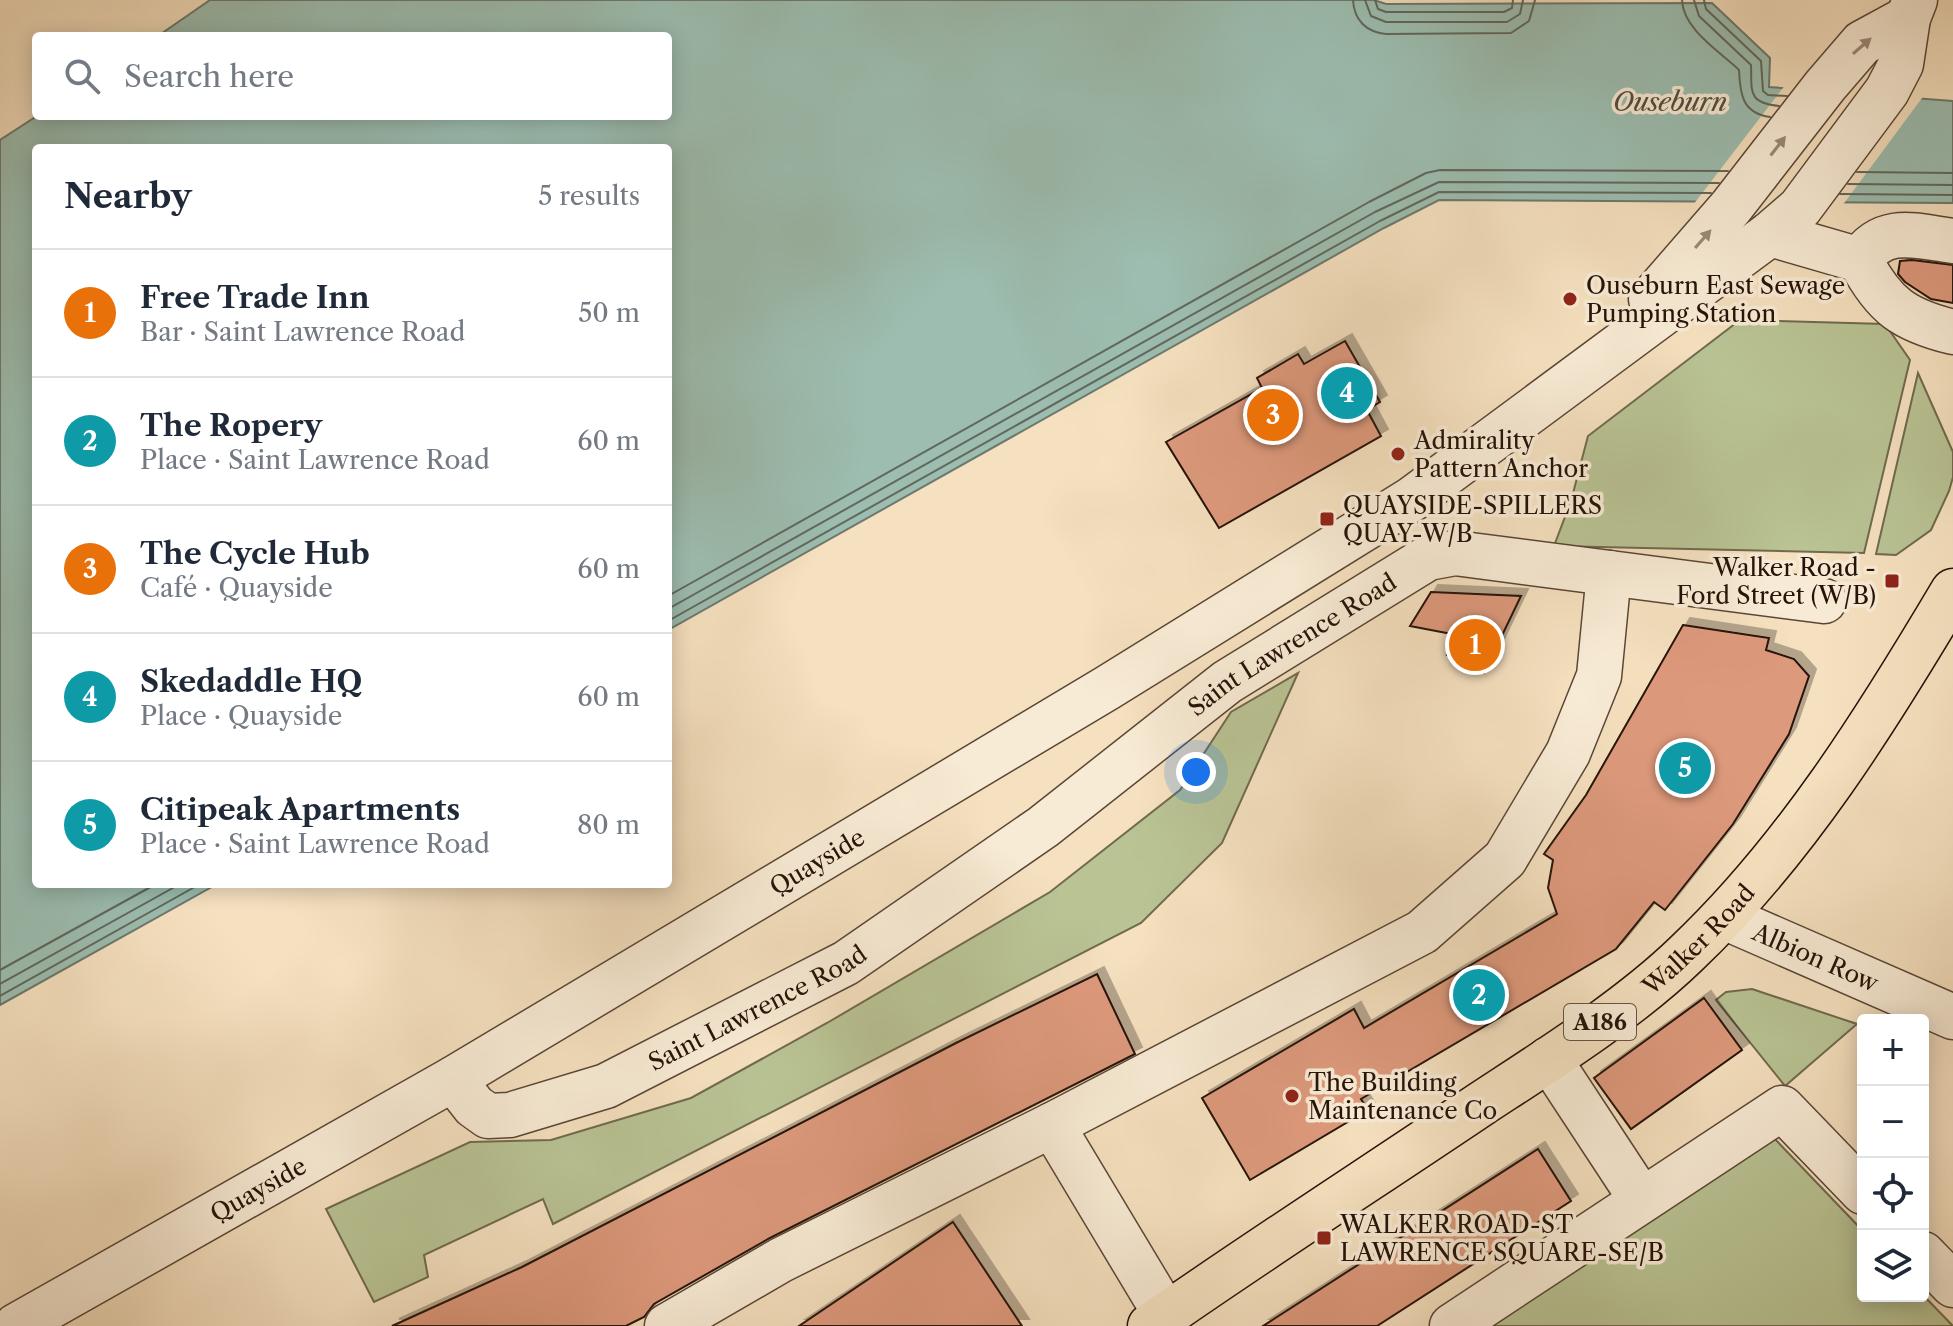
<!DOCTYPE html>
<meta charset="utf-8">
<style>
:root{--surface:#fff;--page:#f2f2f3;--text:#1f2937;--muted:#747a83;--line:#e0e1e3;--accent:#2563eb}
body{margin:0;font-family:"Libre Caslon Text",serif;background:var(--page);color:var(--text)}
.controls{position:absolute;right:24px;bottom:24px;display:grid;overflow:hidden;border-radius:8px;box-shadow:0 4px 20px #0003}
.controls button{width:72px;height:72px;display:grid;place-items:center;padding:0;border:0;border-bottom:2px solid var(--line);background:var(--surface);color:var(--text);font:40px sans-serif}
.you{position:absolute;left:1196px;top:772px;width:28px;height:28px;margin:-20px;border:6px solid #fff;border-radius:50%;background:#1a73e8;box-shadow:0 0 0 12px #1a73e833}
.badge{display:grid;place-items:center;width:52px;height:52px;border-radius:50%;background:var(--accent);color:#fff;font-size:26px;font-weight:700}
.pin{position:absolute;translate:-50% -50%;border:4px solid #fff;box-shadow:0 2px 8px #0006}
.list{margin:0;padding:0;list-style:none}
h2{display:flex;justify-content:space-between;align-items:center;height:104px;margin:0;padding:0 32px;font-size:34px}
h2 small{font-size:26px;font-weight:400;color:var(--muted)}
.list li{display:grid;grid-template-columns:52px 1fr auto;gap:24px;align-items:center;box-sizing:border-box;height:128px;padding:0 32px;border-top:2px solid var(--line)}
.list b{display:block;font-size:30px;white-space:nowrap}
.list p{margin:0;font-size:26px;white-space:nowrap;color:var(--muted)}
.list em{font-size:26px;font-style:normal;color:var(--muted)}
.icon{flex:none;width:44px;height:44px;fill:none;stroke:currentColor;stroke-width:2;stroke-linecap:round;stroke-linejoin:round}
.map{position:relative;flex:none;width:1953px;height:1326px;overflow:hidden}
.search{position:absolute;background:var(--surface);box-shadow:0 4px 20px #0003;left:32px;top:32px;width:640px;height:88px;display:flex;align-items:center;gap:20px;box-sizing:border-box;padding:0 28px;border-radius:8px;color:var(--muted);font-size:30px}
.panel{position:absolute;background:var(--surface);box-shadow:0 4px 20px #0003;left:32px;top:144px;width:640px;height:744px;border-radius:8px}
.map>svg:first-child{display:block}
.green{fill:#b9c394;stroke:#706a4e;stroke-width:2}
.water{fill:#9cbdb0;stroke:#6d796d;stroke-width:2}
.pier{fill:#f5e0bf}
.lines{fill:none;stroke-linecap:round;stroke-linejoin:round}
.shore{stroke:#61685c;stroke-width:2}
.building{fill:#dd997b;stroke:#261208;stroke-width:2;filter:url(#shadow)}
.minor-casing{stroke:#5a4636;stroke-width:47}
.major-casing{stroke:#261208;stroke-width:47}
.minor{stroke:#f8ebd5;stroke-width:44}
.major{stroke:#f5e0bf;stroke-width:44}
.oneway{fill:#9a8979}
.poi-dot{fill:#8f2418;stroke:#f8ebd5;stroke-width:3}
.labels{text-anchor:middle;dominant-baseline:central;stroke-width:7;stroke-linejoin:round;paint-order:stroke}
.shield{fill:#f8ebd5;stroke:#655346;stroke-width:2}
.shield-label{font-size:22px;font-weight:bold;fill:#261208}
.poi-label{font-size:24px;fill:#261208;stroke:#f8ebd5;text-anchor:start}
.street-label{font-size:24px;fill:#261208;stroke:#f8ebd5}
.water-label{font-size:26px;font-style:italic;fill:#4f4e43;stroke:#f8ebd5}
</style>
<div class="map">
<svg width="1953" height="1326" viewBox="0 0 1953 1326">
<defs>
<filter id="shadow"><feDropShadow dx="7" dy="-7" stdDeviation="0" flood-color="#0004"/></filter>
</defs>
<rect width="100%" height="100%" fill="#f5e0bf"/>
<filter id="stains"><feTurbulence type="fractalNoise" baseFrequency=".0025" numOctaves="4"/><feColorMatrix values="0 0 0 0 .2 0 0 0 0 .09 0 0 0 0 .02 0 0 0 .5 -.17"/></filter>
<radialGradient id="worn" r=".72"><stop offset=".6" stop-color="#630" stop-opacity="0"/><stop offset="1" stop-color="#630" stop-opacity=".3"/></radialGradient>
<path class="green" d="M1740,320L1885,324L1910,360L1864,553L1554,546L1571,501L1588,436Z
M1918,373L1953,452V477L1949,491L1931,530L1896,555L1876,554Z
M1298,673L1222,843L1141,923L553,1224L543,1199L424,1255L428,1277L374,1302L326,1209L470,1142L551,1140L691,1098L827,1023L1050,892L1180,790L1231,712Z
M1752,989L1857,1024L1785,1086L1716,1000L1726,992Z
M1774,1138L1863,1231V1296L1923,1295L1953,1326H1491Z"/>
<path class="water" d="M210,0H1374L1386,4L1712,3L1770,58L1769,87L1953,101V203L1439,200L1384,228L668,630V148H36V884H217L0,1005V140L37,116H668V36H158Z"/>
<path class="pier" d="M1786,84L1925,94L1842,206L1693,205Z"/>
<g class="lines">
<path class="shore" d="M1353,0C1354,20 1366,32 1386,34L1511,33L1529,21L1535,0
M1365,0L1371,16L1386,22H1507L1520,14L1523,0
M1375,0L1378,9L1386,12H1504L1512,8L1513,0
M1682,0C1683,29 1719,51 1739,70C1740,94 1742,113 1770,117
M1694,0L1699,16L1751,65C1752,91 1747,103 1779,106
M1704,0L1706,9L1761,61L1763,91L1768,95L1787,96
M1857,172L1953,173
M1848,184L1953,185
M1840,194L1953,195
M668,596L1369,202L1426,173L1440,170L1728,171
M668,609L1375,212L1439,182L1719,183
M668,621L1380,221L1439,192L1711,193
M0,970L156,884
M0,984L180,884
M0,996L200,884"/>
</g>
<path class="building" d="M1912,260L1953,265V303L1931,299L1905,282L1898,274L1900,261Z
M1345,341L1380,402L1367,410L1381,436L1219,528L1166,442L1262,388L1257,378L1298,354L1304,364Z
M1431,592L1521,596L1484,673L1447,655L1457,635L1410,626Z
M1683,625L1769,638L1766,650L1794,659L1809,676L1789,734L1733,824L1665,910L1654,902L1616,949L1361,1099L1368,1110L1250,1180L1202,1098L1354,1009L1364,1028L1557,914L1548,888L1553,860L1544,854L1586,795Z
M1097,974L1135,1054L770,1238L654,1304L644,1317L626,1326H392L522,1267L956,1043Z
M1704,998L1742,1050L1631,1129L1594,1078Z
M1538,1149L1571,1201L1377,1326H1263Z
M953,1222L1022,1326H799Z"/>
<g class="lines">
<g class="minor-casing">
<g id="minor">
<path d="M1770,234L1860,260C1883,224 1916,236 1953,241"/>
<path d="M1860,260C1884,306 1904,320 1953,332"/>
<path d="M1651,299L1731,207L1825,86L1862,43L1908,18"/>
<path id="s1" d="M1724,917L1953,1017"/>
<path d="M1549,1059L1641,1199"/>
<path id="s2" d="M453,1079L474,1106L488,1116L510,1115L606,1086L846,963L1043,827L1227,682L1428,558L1455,553L1824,601"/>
<path d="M1052,1125L1422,932L1505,859L1568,753L1599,676L1609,573"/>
<path d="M1923,1254L1953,1285"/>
<path id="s3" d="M16,1326L453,1079L1107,688L1412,499L1770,234L1800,208L1887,91L1901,64L1908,18L1915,0"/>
<path d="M667,1326L781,1260L1052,1125L1166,1315"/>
<path d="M1452,1326L1782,1108L1863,1192"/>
</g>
</g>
<g class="major-casing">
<g id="major">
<path id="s4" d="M1150,1326C1259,1250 1371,1178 1481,1104C1548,1060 1628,1010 1686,954C1795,851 1877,719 1953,591"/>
</g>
</g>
<use href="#minor" class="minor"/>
<use href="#major" class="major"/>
</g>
<defs><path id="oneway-solid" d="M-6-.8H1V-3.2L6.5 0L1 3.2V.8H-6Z" transform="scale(2)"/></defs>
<g class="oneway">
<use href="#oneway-solid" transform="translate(1862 46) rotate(-41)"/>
<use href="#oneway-solid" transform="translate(1778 146) rotate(-52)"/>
<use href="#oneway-solid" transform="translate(1703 239) rotate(-49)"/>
</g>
<g class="poi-dot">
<circle cx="1570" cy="299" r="8"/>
<circle cx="1398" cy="454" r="8"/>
<rect x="1319" y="511" width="16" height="16" rx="4"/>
<rect x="1884" y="573" width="16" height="16" rx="4"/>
<circle cx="1292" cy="1096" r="8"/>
<rect x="1316" y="1230" width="16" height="16" rx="4"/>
</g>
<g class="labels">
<rect class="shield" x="1564" y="1004" width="72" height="36" rx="6"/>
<g class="shield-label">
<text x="1600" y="1022">A186</text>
</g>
<g class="poi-label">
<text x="1586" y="285">Ouseburn East Sewage<tspan x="1586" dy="28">Pumping Station</tspan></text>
<text x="1414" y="440">Admirality<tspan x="1414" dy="28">Pattern Anchor</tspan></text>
<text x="1343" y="505">QUAYSIDE-SPILLERS<tspan x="1343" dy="28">QUAY-W/B</tspan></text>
<text x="1876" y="567" text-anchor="end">Walker Road -<tspan x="1876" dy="28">Ford Street (W/B)</tspan></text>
<text x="1308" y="1082">The Building<tspan x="1308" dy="28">Maintenance Co</tspan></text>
<text x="1340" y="1224">WALKER ROAD-ST<tspan x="1340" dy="28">LAWRENCE SQUARE-SE/B</tspan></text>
</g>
<g class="street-label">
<text stroke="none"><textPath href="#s2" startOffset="992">Saint Lawrence Road</textPath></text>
<text stroke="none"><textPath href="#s3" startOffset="926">Quayside</textPath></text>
<text stroke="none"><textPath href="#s4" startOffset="672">Walker Road</textPath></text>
<text stroke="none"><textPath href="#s1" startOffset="100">Albion Row</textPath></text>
<text stroke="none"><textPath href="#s2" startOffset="344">Saint Lawrence Road</textPath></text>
<text stroke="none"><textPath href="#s3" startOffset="278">Quayside</textPath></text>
</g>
<g class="water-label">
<text x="1670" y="102">Ouseburn</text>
</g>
</g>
<rect width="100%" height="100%" filter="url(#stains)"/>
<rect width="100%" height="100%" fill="url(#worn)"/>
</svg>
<div class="controls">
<button>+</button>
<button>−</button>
<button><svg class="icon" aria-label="locate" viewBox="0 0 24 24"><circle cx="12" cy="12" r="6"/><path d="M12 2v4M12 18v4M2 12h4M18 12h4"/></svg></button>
<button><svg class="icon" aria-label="layers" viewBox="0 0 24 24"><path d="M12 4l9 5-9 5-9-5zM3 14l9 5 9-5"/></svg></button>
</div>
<div class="you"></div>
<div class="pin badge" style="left:1475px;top:645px;background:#e8710a">1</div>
<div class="pin badge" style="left:1479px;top:995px;background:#0f9aa8">2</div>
<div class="pin badge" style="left:1273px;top:415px;background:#e8710a">3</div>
<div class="pin badge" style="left:1347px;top:393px;background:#0f9aa8">4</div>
<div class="pin badge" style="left:1685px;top:768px;background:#0f9aa8">5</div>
<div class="search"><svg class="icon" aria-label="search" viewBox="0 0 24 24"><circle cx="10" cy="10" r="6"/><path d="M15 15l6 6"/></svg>Search here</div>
<section class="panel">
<h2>Nearby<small>5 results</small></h2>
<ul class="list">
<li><span class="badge" style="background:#e8710a">1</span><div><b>Free Trade Inn</b><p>Bar · Saint Lawrence Road</p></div><em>50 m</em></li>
<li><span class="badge" style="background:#0f9aa8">2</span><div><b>The Ropery</b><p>Place · Saint Lawrence Road</p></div><em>60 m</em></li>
<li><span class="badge" style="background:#e8710a">3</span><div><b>The Cycle Hub</b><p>Café · Quayside</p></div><em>60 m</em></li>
<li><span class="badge" style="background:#0f9aa8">4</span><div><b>Skedaddle HQ</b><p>Place · Quayside</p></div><em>60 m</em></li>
<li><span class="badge" style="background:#0f9aa8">5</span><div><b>Citipeak Apartments</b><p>Place · Saint Lawrence Road</p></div><em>80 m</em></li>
</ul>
</section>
</div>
